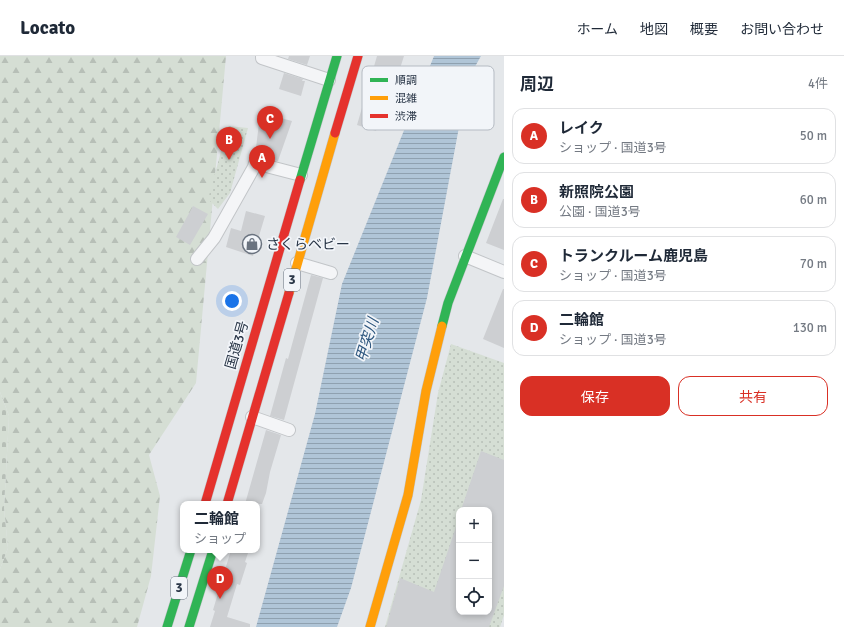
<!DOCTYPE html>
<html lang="ja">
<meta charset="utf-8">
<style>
:root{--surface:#fff;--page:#f6f6f7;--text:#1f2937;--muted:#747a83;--line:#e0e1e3;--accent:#d93025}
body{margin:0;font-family:Signika,"Noto Sans JP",sans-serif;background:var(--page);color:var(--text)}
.controls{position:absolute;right:12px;bottom:12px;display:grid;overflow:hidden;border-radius:8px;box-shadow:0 2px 6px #0003}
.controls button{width:36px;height:36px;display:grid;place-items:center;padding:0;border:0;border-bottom:1px solid var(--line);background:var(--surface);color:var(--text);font:20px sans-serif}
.you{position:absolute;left:232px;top:245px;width:14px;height:14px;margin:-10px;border:3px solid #fff;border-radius:50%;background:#1a73e8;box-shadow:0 0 0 6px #1a73e833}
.badge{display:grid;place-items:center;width:26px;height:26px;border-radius:50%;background:var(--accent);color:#fff;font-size:13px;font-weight:700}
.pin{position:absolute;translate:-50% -33px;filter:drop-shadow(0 1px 2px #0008)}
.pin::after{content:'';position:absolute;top:21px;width:14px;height:12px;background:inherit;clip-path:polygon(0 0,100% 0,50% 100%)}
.popup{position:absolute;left:180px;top:445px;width:80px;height:52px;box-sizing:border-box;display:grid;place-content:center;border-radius:8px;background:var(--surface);filter:drop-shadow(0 1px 3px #0005);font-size:13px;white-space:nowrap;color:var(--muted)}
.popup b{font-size:15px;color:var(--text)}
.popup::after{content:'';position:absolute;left:50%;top:100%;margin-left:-8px;border:8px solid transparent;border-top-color:var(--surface)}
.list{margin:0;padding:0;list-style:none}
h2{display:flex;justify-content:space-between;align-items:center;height:52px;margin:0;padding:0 16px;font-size:17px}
h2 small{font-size:13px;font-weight:400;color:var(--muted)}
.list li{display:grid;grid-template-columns:26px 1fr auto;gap:12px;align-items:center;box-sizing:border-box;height:56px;margin:0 8px 8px;padding:0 8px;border:1px solid var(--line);border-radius:12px}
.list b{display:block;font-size:15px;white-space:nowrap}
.list p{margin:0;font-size:13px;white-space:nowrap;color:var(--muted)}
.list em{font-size:13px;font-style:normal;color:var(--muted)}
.actions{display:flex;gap:8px;padding:12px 16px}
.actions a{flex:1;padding:9px 0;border:1px solid var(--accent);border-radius:12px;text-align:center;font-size:14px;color:var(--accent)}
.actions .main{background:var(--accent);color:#fff}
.icon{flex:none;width:22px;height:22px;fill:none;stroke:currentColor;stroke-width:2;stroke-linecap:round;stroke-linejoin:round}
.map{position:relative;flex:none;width:504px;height:571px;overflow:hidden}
header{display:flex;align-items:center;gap:24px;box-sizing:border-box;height:56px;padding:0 20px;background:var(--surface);border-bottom:1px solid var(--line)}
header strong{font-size:19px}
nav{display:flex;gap:22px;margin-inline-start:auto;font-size:14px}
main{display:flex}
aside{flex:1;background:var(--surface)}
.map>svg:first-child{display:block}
.forest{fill:url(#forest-firs)}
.cemetery{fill:url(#cemetery-stones)}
.park{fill:url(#park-dots);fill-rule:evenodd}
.water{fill:url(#water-rules)}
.building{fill:#cdcfd2}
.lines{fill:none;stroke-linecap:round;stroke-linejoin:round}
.street-casing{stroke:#c2c5c8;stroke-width:14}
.fast-casing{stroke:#c2c5c8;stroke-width:10}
.slow-casing{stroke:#c2c5c8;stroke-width:10}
.jam-casing{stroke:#c2c5c8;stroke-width:10}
.street{stroke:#f4f5f7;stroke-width:12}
.fast{stroke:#30b455;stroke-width:9}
.slow{stroke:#ff9f0a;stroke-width:9}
.jam{stroke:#e5322d;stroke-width:9}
.labels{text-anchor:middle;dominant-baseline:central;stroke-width:3.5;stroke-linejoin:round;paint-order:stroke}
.shield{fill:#f2f5f9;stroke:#656f7c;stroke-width:1}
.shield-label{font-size:13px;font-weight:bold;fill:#283546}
.poi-label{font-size:14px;fill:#283546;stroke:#f2f5f9;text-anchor:start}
.street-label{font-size:14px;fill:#283546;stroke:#f2f5f9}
.water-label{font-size:15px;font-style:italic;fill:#2e577f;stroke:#f2f5f9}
.key{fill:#f2f5f9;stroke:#b5bbc3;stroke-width:1}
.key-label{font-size:11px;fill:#283546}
</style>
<header>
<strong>Locato</strong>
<nav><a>ホーム</a><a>地図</a><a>概要</a><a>お問い合わせ</a></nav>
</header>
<main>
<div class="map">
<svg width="504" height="571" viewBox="0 0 504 571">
<defs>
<pattern id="forest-firs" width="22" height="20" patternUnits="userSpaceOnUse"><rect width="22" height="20" fill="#d5ded4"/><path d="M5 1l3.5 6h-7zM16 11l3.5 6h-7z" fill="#b7bfb7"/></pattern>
<pattern id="cemetery-stones" width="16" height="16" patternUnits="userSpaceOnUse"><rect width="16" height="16" fill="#d5ded4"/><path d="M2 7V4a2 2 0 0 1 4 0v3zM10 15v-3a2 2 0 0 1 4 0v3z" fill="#b7bfb7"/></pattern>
<pattern id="park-dots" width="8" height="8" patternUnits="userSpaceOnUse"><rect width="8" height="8" fill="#d5ded4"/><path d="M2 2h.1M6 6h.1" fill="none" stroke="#b7bfb7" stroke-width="1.8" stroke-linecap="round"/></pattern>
<pattern id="water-rules" width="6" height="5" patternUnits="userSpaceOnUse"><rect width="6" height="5" fill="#b0c5d7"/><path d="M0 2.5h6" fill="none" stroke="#8fa1b0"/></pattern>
</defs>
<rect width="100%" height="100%" fill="#e4e7ea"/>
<path class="forest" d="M0,0H226L196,327L149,399L160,440L151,520L137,571H0V513L8,492L4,452L9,360L0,336Z"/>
<path class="cemetery" d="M0,336L9,360L4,452L8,492L0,513Z"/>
<path class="park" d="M228,70L248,72L230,137L218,153L208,143Z
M451,288L504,307V559L500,571H385L421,444L438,337ZM459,454H489V556H459Z"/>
<path class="water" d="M434,0H481L468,23L427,242L351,532L337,571H256L315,358L342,228Z"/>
<path class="building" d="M289,0H310L307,9L288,3Z
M377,0H404L387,53L383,52L376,75L357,69Z
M284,17L303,23L302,25H305L301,40L279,33Z
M262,57L292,65L278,105L255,100L259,67Z
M503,143H504V194L486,187Z
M193,150L208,158L190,189L176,181Z
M246,155L265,160L253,200L226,191L231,172L241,175Z
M311,219L323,222L284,364L270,360L286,302L288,303Z
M503,233H504V292L483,283Z
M266,374L281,379L270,416L266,437L262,448H245Z
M481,395L504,404V530L489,571H386L400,522L434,536L457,468H459V556H489V454H461Z
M231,494H249L245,506L247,507L240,529L237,528L227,561L250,568V571H210L215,555L213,554Z"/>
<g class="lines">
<g class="street-casing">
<path id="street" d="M262,0V2L329,24
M465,200L504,216
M197,203L214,182L254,111L255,107L301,119
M297,207L331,217
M252,361L289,374"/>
</g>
<g class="fast-casing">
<path id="fast" d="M300,124L337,0
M442,270L448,247L504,101
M167,571L191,494
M189,571L213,494"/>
</g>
<g class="slow-casing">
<path id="slow" d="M289,237L335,77
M370,571L408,439L426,335L442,270"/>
</g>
<g class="jam-casing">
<path id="jam" d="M335,77L358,0
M205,448L300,124
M227,448L289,237"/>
</g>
<use href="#street" class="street"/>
<use href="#fast" class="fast"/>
<use href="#slow" class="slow"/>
<use href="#jam" class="jam"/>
</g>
<defs>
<g id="shop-ring" transform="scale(1)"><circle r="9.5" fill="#f2f5f9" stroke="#6a737f" stroke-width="1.5"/><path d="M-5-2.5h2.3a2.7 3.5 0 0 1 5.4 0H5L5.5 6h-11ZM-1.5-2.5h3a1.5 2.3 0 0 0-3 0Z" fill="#6a737f"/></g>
</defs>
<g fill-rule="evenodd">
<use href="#shop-ring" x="252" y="188"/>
</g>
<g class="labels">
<g class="shield">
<rect x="284" y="213" width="16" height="22" rx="3"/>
<rect x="171" y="521" width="16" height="22" rx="3"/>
</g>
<g class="shield-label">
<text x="292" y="224">3</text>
<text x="179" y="532">3</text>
</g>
<g class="poi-label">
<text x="266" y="188">さくらベビー</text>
</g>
<g class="street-label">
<text transform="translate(237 289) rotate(-74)">国道3号</text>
</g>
<g class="water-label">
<text transform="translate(367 284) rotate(-73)">甲突川</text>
</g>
</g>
<rect x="362" y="10" width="132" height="64" rx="6" class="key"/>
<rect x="370" y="22" width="18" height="4" fill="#30b455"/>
<rect x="370" y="40" width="18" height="4" fill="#ff9f0a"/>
<rect x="370" y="58" width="18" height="4" fill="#e5322d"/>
<g class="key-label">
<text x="395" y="28">順調</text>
<text x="395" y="46">混雑</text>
<text x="395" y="64">渋滞</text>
</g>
</svg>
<div class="controls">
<button>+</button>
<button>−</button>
<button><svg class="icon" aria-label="locate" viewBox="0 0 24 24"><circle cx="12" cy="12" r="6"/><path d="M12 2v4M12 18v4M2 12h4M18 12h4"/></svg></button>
</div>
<div class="you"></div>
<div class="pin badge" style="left:262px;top:122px">A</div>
<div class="pin badge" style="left:229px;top:104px">B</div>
<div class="pin badge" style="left:270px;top:83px">C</div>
<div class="pin badge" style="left:220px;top:543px">D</div>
<div class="popup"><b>二輪館</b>ショップ</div>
</div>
<aside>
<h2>周辺<small>4件</small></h2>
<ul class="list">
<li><span class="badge">A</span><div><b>レイク</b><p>ショップ · 国道3号</p></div><em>50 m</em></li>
<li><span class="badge">B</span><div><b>新照院公園</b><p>公園 · 国道3号</p></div><em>60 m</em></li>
<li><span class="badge">C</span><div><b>トランクルーム鹿児島</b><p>ショップ · 国道3号</p></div><em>70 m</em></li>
<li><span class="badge">D</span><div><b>二輪館</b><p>ショップ · 国道3号</p></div><em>130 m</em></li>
</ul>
<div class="actions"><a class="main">保存</a><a>共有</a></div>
</aside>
</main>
